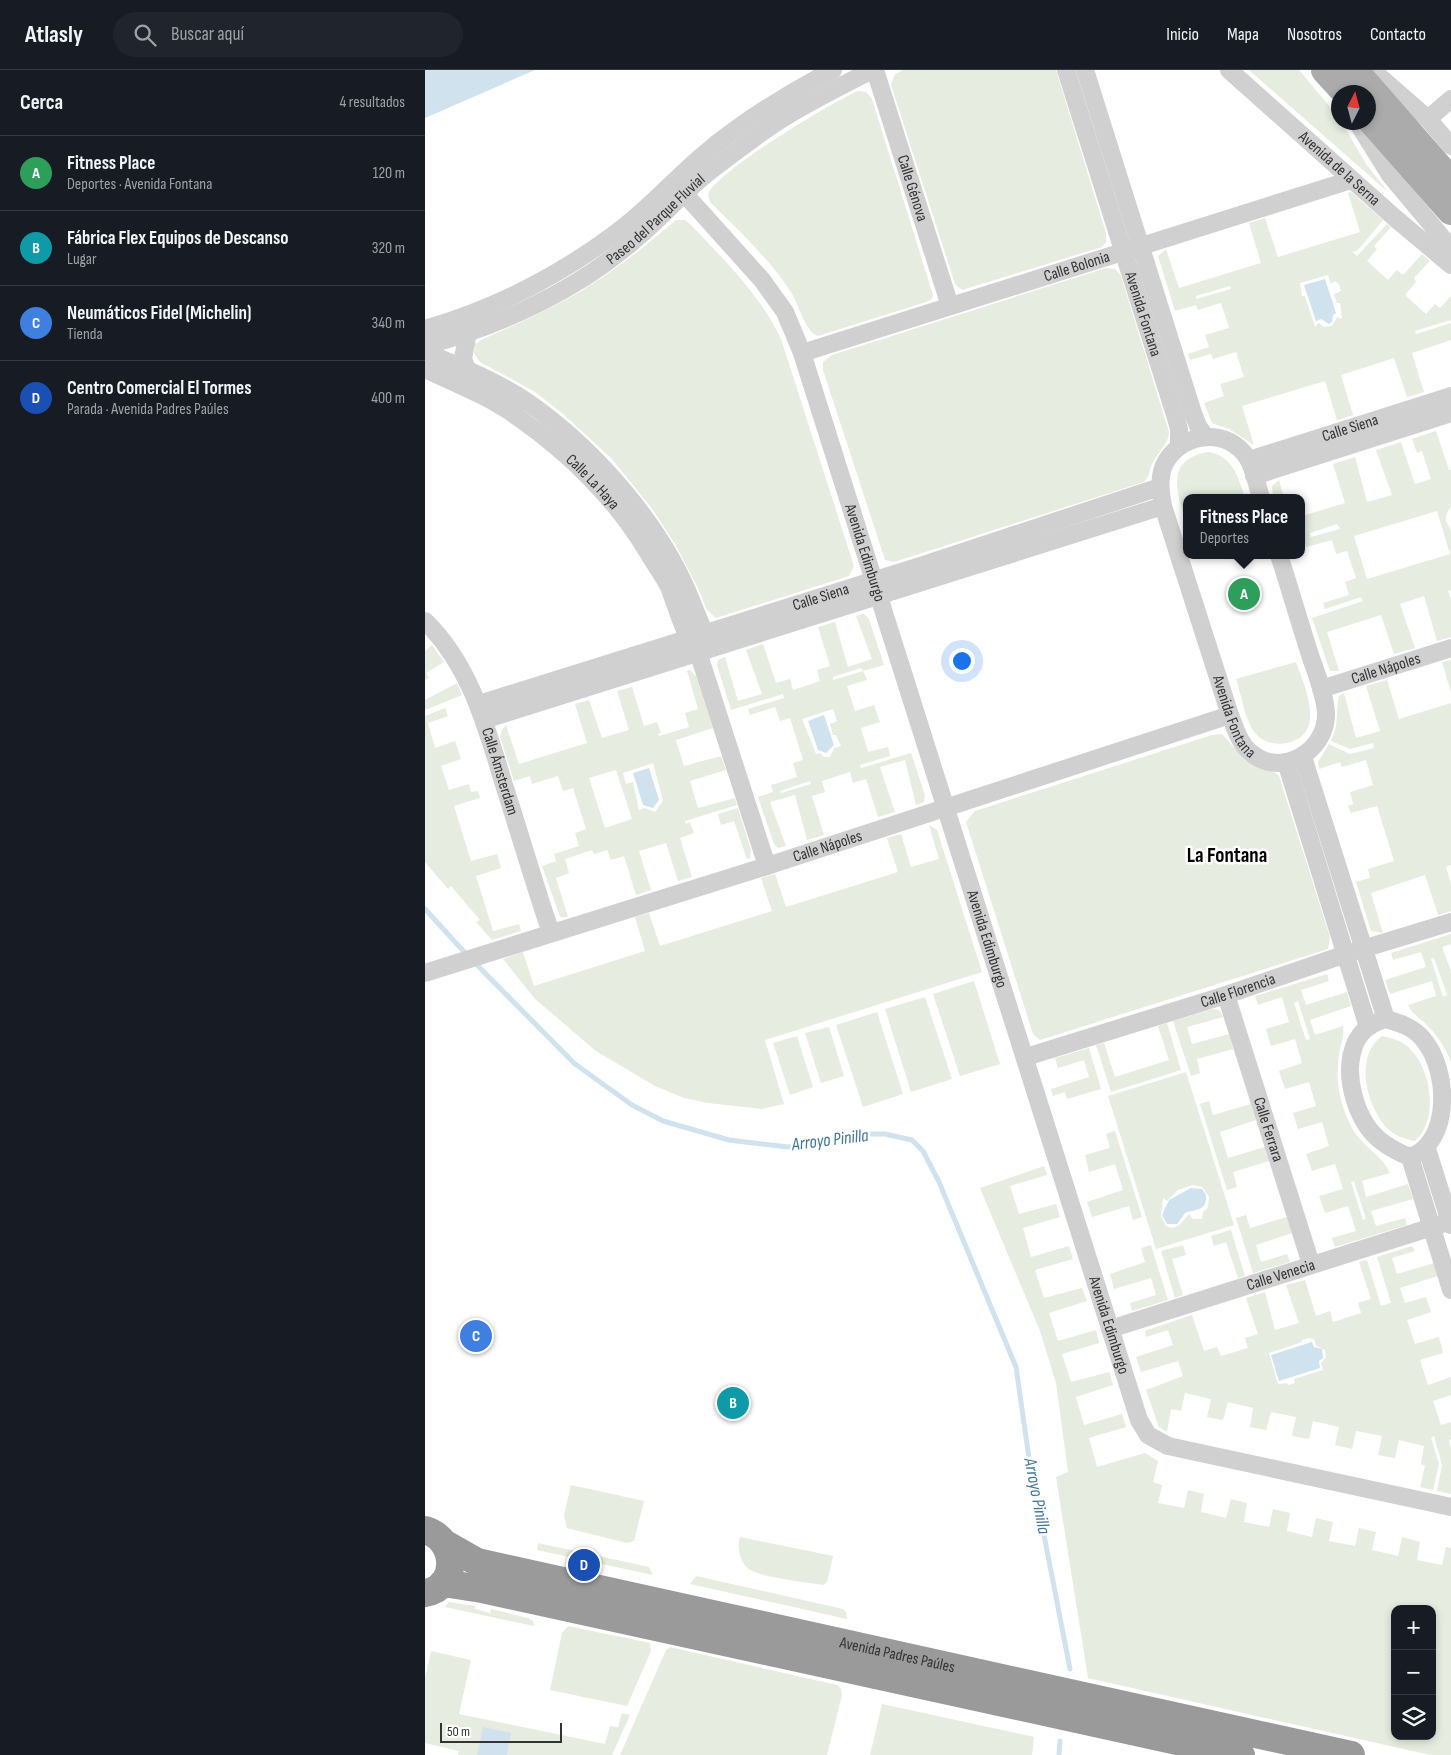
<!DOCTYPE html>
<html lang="es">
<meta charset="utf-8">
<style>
:root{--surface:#171b24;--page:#20242c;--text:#f1f3f6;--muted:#9ea1a6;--line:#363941;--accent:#ea580c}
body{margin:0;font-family:"Sofia Sans Condensed",sans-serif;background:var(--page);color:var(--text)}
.controls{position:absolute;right:15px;bottom:15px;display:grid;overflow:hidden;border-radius:10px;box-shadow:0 2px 8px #0003}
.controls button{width:45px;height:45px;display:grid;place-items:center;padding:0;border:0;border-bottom:1px solid var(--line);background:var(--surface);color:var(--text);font:25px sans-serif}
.compass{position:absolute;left:906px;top:15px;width:45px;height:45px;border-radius:50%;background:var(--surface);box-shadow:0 2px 8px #0003;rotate:6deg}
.scale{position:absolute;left:15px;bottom:12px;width:122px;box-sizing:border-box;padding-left:5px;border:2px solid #333;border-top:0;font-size:14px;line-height:18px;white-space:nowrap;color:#333;-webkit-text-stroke:4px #fff;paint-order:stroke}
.you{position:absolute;left:536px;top:590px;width:18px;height:18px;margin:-12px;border:4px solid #fff;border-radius:50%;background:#1a73e8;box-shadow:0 0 0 8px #1a73e833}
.badge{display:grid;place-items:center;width:32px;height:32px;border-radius:50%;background:var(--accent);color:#fff;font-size:16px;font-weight:700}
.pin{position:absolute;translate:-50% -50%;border:2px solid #fff;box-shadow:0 1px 5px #0006}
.popup{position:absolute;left:758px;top:424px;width:122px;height:65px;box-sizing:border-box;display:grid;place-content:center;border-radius:10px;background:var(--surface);filter:drop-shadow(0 1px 4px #0005);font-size:16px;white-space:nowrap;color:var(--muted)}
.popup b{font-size:19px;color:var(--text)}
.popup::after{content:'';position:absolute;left:50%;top:100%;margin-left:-10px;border:10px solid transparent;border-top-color:var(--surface)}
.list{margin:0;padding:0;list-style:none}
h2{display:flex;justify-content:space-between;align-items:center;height:65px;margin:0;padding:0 20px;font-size:21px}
h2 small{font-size:16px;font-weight:400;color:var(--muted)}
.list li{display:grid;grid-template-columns:32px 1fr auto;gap:15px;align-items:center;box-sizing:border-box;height:75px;padding:0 20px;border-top:1px solid var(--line)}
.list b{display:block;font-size:19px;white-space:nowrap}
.list p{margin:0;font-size:16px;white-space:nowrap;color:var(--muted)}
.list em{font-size:16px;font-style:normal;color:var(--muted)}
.icon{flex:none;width:28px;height:28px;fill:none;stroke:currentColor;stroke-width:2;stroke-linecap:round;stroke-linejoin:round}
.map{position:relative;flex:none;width:1026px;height:1685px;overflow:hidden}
header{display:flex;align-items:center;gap:30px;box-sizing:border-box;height:70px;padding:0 25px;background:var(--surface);border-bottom:1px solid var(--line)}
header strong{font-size:24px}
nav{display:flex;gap:28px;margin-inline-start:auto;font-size:18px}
.search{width:350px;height:45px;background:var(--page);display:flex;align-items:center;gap:12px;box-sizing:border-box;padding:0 18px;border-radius:28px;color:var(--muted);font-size:19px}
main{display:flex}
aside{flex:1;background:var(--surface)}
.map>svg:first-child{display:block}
.green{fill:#e6ecdf;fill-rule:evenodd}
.water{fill:#cfe2ee}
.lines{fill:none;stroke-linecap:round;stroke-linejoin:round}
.stream{stroke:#cfe2ee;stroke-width:5}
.street{stroke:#d0d0d0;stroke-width:18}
.primary{stroke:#ababab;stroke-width:28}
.highway{stroke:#9a9a9a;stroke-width:28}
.labels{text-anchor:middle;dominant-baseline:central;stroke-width:5;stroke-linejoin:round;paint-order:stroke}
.street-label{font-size:16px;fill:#333;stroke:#fff}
.water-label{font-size:18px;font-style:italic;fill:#3f7597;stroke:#fff}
.district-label{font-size:21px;font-weight:bold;fill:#000;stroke:#fff}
</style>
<header>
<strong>Atlasly</strong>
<div class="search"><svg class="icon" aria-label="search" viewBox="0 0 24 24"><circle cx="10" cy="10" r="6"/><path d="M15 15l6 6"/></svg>Buscar aquí</div>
<nav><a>Inicio</a><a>Mapa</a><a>Nosotros</a><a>Contacto</a></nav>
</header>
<main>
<aside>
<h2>Cerca<small>4 resultados</small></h2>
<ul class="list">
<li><span class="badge" style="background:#2e9e5b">A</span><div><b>Fitness Place</b><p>Deportes · Avenida Fontana</p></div><em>120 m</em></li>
<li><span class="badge" style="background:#0f9aa8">B</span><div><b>Fábrica Flex Equipos de Descanso</b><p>Lugar</p></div><em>320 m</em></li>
<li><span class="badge" style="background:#3f7fe0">C</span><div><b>Neumáticos Fidel (Michelin)</b><p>Tienda</p></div><em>340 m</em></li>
<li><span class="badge" style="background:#1a4fb4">D</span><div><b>Centro Comercial El Tormes</b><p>Parada · Avenida Padres Paúles</p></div><em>400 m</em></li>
</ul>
</aside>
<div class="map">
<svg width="1026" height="1685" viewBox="0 0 1026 1685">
<rect width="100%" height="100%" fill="#fff"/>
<path class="green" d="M478,0H631L681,163V172L677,177L537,220L530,214L466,15L470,4Z
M824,0H874L912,45L914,52L917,53L941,94L963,122Z
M433,21L441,22L447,29L508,225L507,229L501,232L393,266C380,262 374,235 367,224C345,189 314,161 285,132L283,125C287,104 409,31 433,21Z
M926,122L958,150L933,180L927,182L932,186L962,154L966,157L949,176L952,179L942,191L963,210L972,200L978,205L997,184L1005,191L989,208L991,212L980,225L1001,244L1010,234L1015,238L1026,226V250L990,261L991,264L1026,253V270L987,283L999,322L982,327L969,288L916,305L928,345L912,350L900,311L817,336L829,375L804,359L787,353L779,333L799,326L795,314L819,307L811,282L788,289L786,284L765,290L763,284L784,277L780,265L804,258L796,233L773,240L771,235L750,241L733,186L741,179L754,218L836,193L824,153L840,148L853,187L935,162L923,123ZM903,205L906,214L910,211L914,214L916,221L909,224L912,233H915L917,248L914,249L913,246L907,256L899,257L894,253L890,257L880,226H877L875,213ZM805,216L806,219L771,229V226Z
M251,150H260L265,154C299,190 334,223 356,269L429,496L424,506L291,548L282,540L273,518L250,474L228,440L187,389L137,343L110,322L55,292L49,283L50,274L56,270C85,257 114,244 142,229C182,207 217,179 251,150Z
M681,198L690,199L696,206L744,362C744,374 732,383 727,394C724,400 725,407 719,412L469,492L460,490L398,300V292L407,285Z
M1011,361L1024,400H1026V436L1021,445V451L1026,461V520L1023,521L1026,529V567L1012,571L999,526L975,534L990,578L969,584L956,545L902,562L914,601H905L887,548L938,531L936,527L900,539L898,533L924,525L920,512L931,508L922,481L911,484L907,470L881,477L879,470H877V446L920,433L908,394L930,387L942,432L967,425L951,380L976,372L990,414L1006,409L997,381L992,383L987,369ZM1012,441L1025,484L942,509L929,466ZM912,454L915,459L886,467L885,463Z
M784,382C808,387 813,406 820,428H762L761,452C751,421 740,389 784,382Z
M854,410L859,428H848L847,416Z
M439,544L444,549L459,595L438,601L442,610L422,616L430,641L449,635L455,652L436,658L443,682L463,677L465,686L435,695L436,698L486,683L500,725L499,732L491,735L480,690L455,697L470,742L453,747L441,709L428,713L425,702L397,711L400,722L387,726L399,765L382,770L370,725L345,732L361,776L353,778L349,774L333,727L348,722L346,715L372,707L368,693L378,690L365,648L355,651L350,637L325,645L323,639L359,628L358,624L306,640L292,595L293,590L300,587L313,631L337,624L321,580L338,574L351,613L365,609L368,620L395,611L392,600L405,596L393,557L410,552L423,597L447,589L431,546ZM436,598L438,601L408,610V607ZM408,639L412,651L405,654L408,665H411L416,676L409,678L405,687H399L395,683L391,684L377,649ZM385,711L386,714L356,723L355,721Z
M7,575L19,592L1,603L4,608L0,610V581Z
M1026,590V623L1017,592Z
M871,592C880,617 902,664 862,673C853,675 840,673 833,666C820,654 817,626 811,609Z
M265,600L271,606L288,658L251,670L259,696L296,686L301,700L265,711L273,738L310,728L312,735L260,751L261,754L265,752L269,763L255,768L267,807L253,811L241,773L214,781L226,820L211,825L199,786L186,790L182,780L169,784L167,780L140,789L144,803L131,808L143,847H135L117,796L131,791L129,784L154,776L150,763L161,759L148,718L138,721L133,706L107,714L105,706L89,711L75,667L77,660L81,655L94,694L162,673L150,634L164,630L177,668L204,660L192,621L207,617L219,656L232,652L236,663L233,664L234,666L264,657L260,643L273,639L262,601ZM228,693L238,731L230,742L220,738L214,740L208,712L201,714L198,703ZM191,700L207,749L180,758L164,708Z
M962,610L974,649L1026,633V795L1021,797L1026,814V841L1013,845L1000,805L946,823L958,863L946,861L931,812L945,808L943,799L969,791L952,736L926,743L923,736L928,734L925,722L948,715L941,690L917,697L915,692L894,699L893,692L904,674L925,684L949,678L948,673L925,679L906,671L911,657L913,630L914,626L919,623L931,668L955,661L941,616Z
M32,613L37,625L0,640V630Z
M20,638L23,646L3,653L10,678L30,671L36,689L16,696L24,720L44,714L46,722L53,721L55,728L29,736L46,791L72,784L76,798L51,806L68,861L94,854L96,861L67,870L51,852L55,850L26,816L23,819L0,792V646Z
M797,664L820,690L851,703L854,706L905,867L903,879L615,970L608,964L541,752L550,741L787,665Z
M313,738L326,780L325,788L322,789L309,751L296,755L293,744Z
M504,755L512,760L557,902L340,970L359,1034L337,1039L283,1033L259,1028L230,1016L171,981L110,929L78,889L98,882L109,916L220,881L210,847L224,843L235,876L347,841L336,808L350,804L361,837L473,802L462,768L476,764L486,797L514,789Z
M1026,864V874L1017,877L1026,901V992C1021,979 1014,968 1005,958C997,949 988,946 983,935L1011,926L1007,911L965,924L960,910L1001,897L996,882L968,890L966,883ZM1009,888L1022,925L1018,927L1006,889Z
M902,904L904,911L876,920L881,935L922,922L926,936L885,950L890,965L918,956C920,967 915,974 914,986C910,1010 915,1035 926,1056C936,1076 958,1086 965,1103L937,1111L941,1127L983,1114L988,1129L946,1141L951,1156L980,1148L982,1155L910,1177L907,1168L931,1161L923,1136L900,1143L894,1126L918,1119L910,1094L887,1101L881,1084L904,1076L897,1052L873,1059L868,1043L891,1036L884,1012L860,1019L854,1001L877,993L870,969L846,976L841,959L864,952L857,927L833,935L830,926ZM873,931L885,969L881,970L869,933ZM929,1111L941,1149L938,1150L926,1112Z
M549,911L575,994L535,1006L508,924Z
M500,927L527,1009L486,1022L460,939Z
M788,939L794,940L798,947L762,957L767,974L804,964L808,979L772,989L775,1003L766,1006L748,951Z
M452,942L478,1024L438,1037L411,955Z
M742,953L756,1000L686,1022L671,975L679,973L690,1007L744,990L733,956Z
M404,957L419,1006L396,1013L380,963Z
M372,966L388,1017L365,1025L348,973Z
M957,966C967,968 974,970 982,976C1006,996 1015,1049 990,1071C979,1069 969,1065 962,1058C941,1035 929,986 957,966Z
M664,978L676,1019L642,1029L640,1022L628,1026L626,1019L664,1007L659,990L633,998L630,988Z
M761,1002L809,1155L731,1179L683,1026ZM767,1115L777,1117L784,1127L783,1138L778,1142L777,1149H768L764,1144C757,1151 753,1162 741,1156L736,1146L738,1128L742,1131L753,1120Z
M784,1031L788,1045L826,1034L831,1050L795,1062L803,1088L840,1077L844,1091L808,1102L812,1117L802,1120L775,1034Z
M690,1061L717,1147L708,1150L704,1136L667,1147L662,1132L698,1120L690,1094L664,1102L660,1085L685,1078L681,1064Z
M619,1096L622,1105L585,1116L594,1144L631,1134L635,1147L598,1158L606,1187L644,1176L648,1189L610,1200L619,1228L657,1218L662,1231L624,1243L633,1271L671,1260L674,1273L637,1284L646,1312L684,1302L688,1315L651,1327L659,1355L697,1344L701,1357L664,1368L672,1397L720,1383L733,1391L728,1412L737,1415L733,1433L759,1438L763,1420L779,1424L776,1442L801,1448L806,1429L822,1433L819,1452L844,1457L848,1439L865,1443L862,1461L887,1467L891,1448L908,1452L904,1471L930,1476L934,1458L951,1462L947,1480L973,1486L977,1467L995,1472L992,1490L1017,1495L1021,1477L1026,1478V1685H1005L663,1608L631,1407L643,1402L631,1313L615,1261L555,1118ZM970,1539H1007V1666H970Z
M821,1145L825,1158L862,1147L867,1163L831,1175L836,1192L862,1184L865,1192L828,1203L811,1148Z
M806,1160L820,1206L813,1208L801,1172L789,1176L786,1166Z
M726,1175L743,1230L707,1241L705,1233L731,1225L726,1208L689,1219L685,1204L720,1192L716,1178Z
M758,1175L761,1185L747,1189L758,1225L750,1228L736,1181Z
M987,1176L990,1181L967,1188L972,1204L1009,1193L1013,1206L975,1218L980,1233L1001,1227L1006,1242L982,1250L990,1274L1014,1267L1018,1283L995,1290L1003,1315L1026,1307V1325L1008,1331L1016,1355L1026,1352V1369L1024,1370L1026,1378V1424L1012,1421L1017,1395L1009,1366L1006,1368L1014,1394L1008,1420L995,1417L1000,1396L996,1394L999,1376L974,1370L970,1388L953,1385L957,1366L931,1361L927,1379L910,1375L914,1357L888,1351L884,1369L867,1366L871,1347L846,1342L841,1360L825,1357L828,1338L803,1332L798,1350L782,1347L786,1329L760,1323L756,1341L746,1339L742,1362L734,1357L721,1320L758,1306L753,1291L716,1302L711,1287L748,1275L743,1260L721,1267L720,1261L767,1245L779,1281L792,1277L796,1286L823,1278L820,1268L833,1264L821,1228L840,1222L850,1260L874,1253L861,1215L880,1210L891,1246L905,1241L908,1252L936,1243L933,1233L946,1229L934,1192L942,1190L956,1236L966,1233L952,1187ZM884,1268L889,1269L891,1276L900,1280L901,1287L896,1293L898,1300L869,1309L870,1313L863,1315L862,1313L853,1314L844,1283L877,1272V1270Z
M146,1415L219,1431L209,1471L202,1473L142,1458L139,1445Z
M315,1467L408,1486L402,1512L398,1515C380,1512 342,1508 327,1501C316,1496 311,1478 315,1467Z
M113,1473L224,1497L228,1505L112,1480Z
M271,1506L418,1539L421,1542L422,1549L265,1514Z
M24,1532L50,1536V1539L65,1543L66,1539L103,1548L108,1551L109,1556L20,1537Z
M143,1556L225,1573L226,1581L202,1636L125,1620L137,1563Z
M245,1577L412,1615L416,1619L417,1625L402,1685H195L241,1580Z
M6,1581L46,1590L34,1644L180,1674L185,1656L193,1657L197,1643L205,1645L187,1685H33L34,1681L0,1673V1608Z
M457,1634L609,1667L607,1685H445Z"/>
<path class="water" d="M0,0H110L0,48Z
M900,209L911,243L908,245L907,252L904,254L896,249L891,251L879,215Z
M399,645L409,675L401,683L393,680L383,651Z
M224,698L234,730L228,738L218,735L208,703Z
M766,1118L777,1119L781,1125C782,1141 772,1139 760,1143L752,1154H742L737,1145L744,1130Z
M887,1272L889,1277L897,1279L898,1288L894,1291L895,1298L854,1311L846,1285Z
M58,1657L86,1663L82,1685H52Z"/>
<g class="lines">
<path class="stream" d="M0,839L42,885
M48,891L150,994L207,1035L238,1051L304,1070L363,1077L391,1075L427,1064H460L487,1070L498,1081L514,1112L591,1297L604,1388L645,1599
M634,1685L635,1671"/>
<g class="street">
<path id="s1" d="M450,0L525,236"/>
<path id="s2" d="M641,0L751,348L754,359V376"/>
<path d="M660,0L768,343L773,356L781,367"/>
<path id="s3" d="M804,0L970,148L1026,195"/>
<path d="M947,0L1003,49L1026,76"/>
<path d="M1003,49L1026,29"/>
<path d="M932,52L965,105L1026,178"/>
<path id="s4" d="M249,112L337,210L360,242L377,283L714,1350L723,1365L743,1376L1026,1437"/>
<path d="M0,259C72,238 141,202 200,156C228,134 252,107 278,85C317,52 364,23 408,0"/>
<path id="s5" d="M2,275C77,255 155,219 213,167C239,145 262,118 289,98C312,81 335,62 360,47C388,30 418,15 447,0"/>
<path id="s6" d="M377,283L926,110"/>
<path id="s7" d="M0,299C32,314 66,327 94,348C144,383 191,429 222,481C229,493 238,505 244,517C253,540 258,563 273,582C275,577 278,569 278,564C278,555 271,544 268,535C239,458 171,380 104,333C73,312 37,297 2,283"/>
<path d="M42,300L38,288L43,263"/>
<path id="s8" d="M824,390L1026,326"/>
<path d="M829,406L1026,343"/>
<path id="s9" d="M836,428C831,412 828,390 815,379C790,355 746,369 737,401C734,413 736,424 738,436L805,645C810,657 814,673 825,682C855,709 902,682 901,643C900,625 892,605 886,588C875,554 865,519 854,485"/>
<path id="s10" d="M0,551C47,597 62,660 81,721C96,768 110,816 126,863"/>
<path d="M273,582L342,796"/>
<path id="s11" d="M896,619L1026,578"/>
<path id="s12" d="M54,634L495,496L735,417"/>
<path d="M59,650L738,436"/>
<path d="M878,687L961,949"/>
<path d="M861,692L943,957"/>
<path id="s13" d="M0,903L342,796L805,645"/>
<path id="s14" d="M801,925L886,1194"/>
<path d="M961,949C975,953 988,957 998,969C1025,1001 1026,1073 985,1087C967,1080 950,1070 940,1053C920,1020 914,960 961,949Z"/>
<path id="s15" d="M601,987L801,925L921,884L1026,852"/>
<path d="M1002,1079L1026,1155"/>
<path d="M985,1087L1026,1220"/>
<path id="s16" d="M685,1259L1026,1151"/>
</g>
<path class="primary" d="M900,0L920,22
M929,0L1026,111
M944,48L1026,141"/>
<g class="highway">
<path d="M0,1460C32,1469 35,1517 0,1523"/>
<path id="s17" d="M22,1475L52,1492L926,1685"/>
<path d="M18,1513L57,1519L816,1685"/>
</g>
</g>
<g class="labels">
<g class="street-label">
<text stroke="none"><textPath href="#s3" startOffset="148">Avenida de la Serna</textPath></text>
<text stroke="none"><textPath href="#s1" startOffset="124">Calle Génova</textPath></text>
<text stroke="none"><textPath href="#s5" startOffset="264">Paseo del Parque Fluvial</textPath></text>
<text stroke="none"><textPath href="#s6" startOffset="288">Calle Bolonia</textPath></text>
<text stroke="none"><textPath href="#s2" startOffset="256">Avenida Fontana</textPath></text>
<text stroke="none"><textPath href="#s8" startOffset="106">Calle Siena</textPath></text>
<text stroke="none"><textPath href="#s7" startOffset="204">Calle La Haya</textPath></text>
<text stroke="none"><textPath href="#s4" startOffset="425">Avenida Edimburgo</textPath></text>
<text stroke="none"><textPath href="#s12" startOffset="358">Calle Siena</textPath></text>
<text stroke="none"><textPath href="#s11" startOffset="68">Calle Nápoles</textPath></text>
<text stroke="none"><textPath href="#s9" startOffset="408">Avenida Fontana</textPath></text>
<text stroke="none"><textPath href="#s10" startOffset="170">Calle Ámsterdam</textPath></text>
<text stroke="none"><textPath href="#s13" startOffset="422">Calle Nápoles</textPath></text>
<text stroke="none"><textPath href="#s4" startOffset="830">Avenida Edimburgo</textPath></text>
<text stroke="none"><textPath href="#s15" startOffset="222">Calle Florencia</textPath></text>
<text stroke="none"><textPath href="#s14" startOffset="141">Calle Ferrara</textPath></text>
<text stroke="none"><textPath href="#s16" startOffset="179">Calle Venecia</textPath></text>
<text stroke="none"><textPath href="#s4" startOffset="1235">Avenida Edimburgo</textPath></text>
<text stroke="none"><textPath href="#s17" startOffset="465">Avenida Padres Paúles</textPath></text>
</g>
<g class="water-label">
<text transform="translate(405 1070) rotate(-7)">Arroyo Pinilla</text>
<text transform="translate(612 1426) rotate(79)">Arroyo Pinilla</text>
</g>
<g class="district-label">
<text x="802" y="785">La Fontana</text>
</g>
</g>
</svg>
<div class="controls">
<button>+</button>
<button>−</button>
<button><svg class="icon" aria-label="layers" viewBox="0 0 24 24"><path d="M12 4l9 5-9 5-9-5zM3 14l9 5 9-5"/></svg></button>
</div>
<svg class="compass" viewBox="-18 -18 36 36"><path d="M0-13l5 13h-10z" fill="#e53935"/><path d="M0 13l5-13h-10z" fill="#9ea1a6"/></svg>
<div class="scale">50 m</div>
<div class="you"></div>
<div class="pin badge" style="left:819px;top:524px;background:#2e9e5b">A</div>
<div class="popup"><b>Fitness Place</b>Deportes</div>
<div class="pin badge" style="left:308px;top:1333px;background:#0f9aa8">B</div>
<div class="pin badge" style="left:51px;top:1266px;background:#3f7fe0">C</div>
<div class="pin badge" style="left:159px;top:1495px;background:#1a4fb4">D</div>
</div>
</main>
